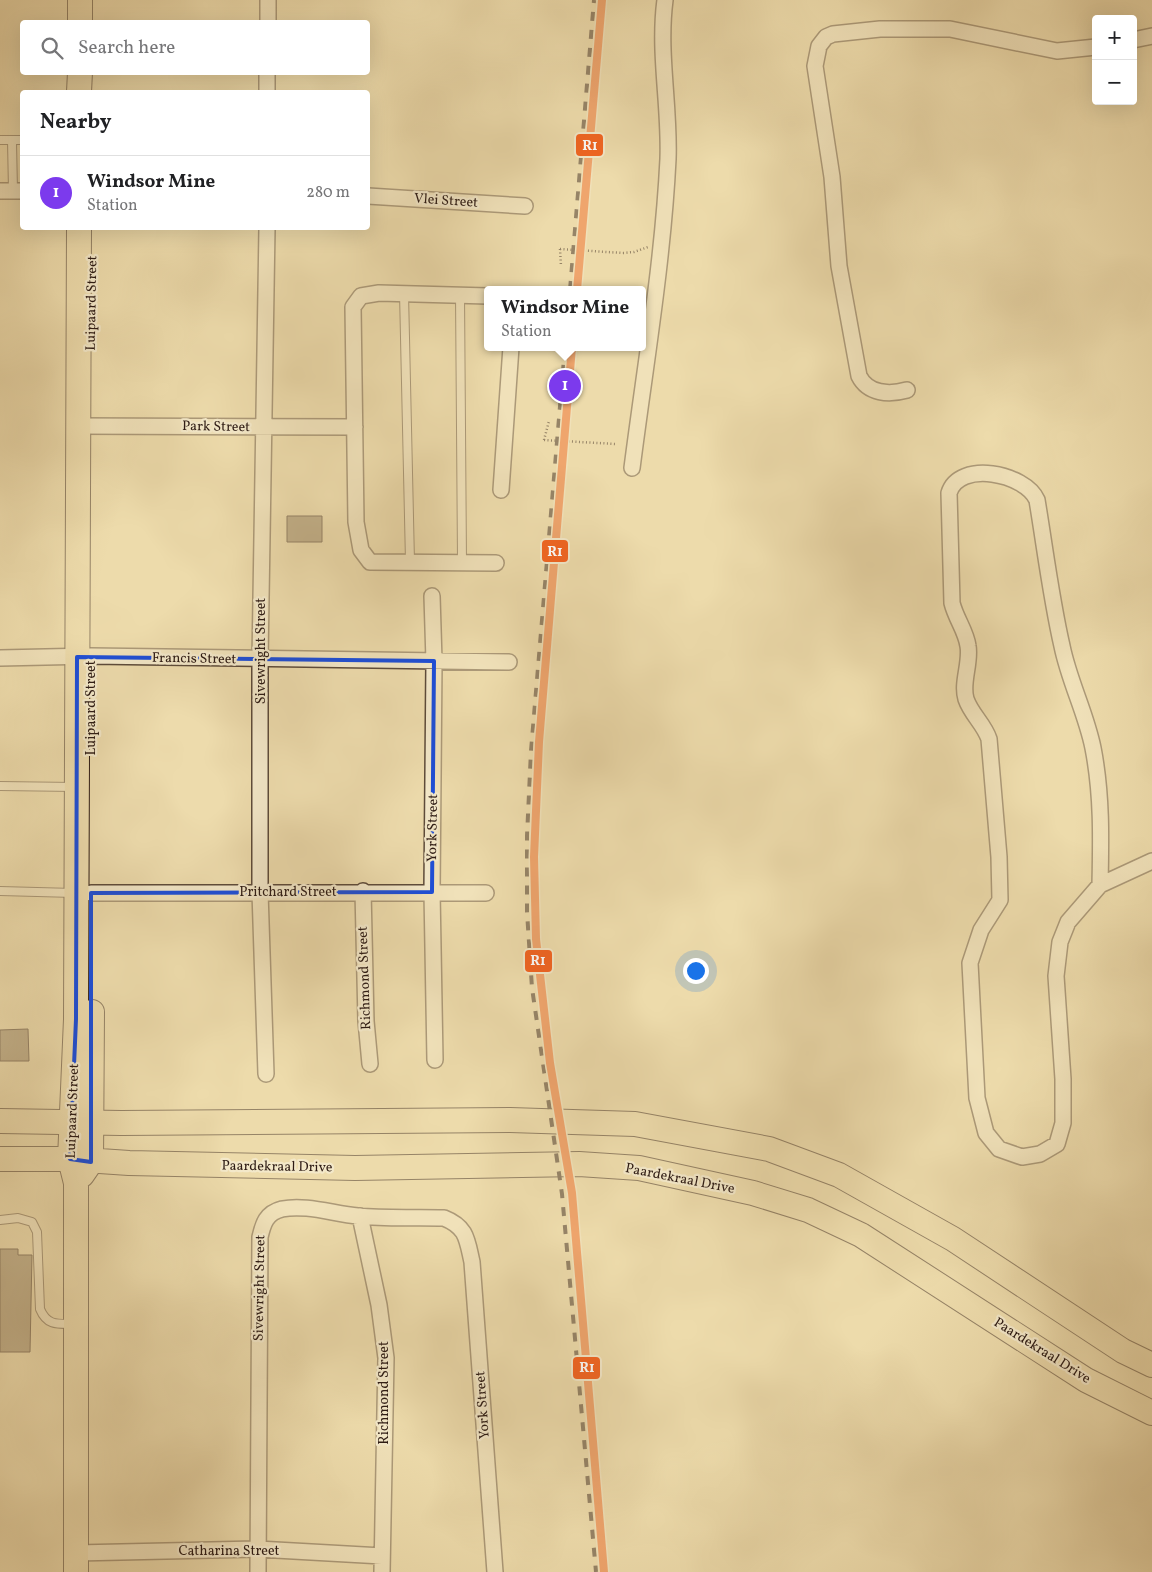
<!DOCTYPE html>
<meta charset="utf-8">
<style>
:root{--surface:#fff;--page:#f6f6f6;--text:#202124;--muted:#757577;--line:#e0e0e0;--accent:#7c3aed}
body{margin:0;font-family:Vollkorn,serif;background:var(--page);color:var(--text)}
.controls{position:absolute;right:15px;top:15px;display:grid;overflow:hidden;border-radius:5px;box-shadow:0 5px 20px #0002}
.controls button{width:45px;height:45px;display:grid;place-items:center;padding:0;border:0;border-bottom:1px solid var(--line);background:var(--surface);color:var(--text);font:25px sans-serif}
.you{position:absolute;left:695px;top:970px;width:18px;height:18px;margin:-12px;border:4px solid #fff;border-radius:50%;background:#1a73e8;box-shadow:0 0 0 8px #1a73e833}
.badge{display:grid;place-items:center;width:32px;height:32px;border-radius:50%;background:var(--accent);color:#fff;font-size:16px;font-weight:700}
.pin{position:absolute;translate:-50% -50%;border:2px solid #fff;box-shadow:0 1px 5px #0006}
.popup{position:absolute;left:484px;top:286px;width:162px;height:65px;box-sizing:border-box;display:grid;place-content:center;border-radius:5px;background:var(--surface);filter:drop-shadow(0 1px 4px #0005);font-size:16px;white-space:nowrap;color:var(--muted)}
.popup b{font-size:19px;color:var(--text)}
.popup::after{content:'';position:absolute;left:50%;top:100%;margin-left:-10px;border:10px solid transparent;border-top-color:var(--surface)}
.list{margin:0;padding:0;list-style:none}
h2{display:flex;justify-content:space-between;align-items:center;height:65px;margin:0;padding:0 20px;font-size:21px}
h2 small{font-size:16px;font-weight:400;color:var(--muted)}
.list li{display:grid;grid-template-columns:32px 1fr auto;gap:15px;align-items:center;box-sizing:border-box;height:75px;padding:0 20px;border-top:1px solid var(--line)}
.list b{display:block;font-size:19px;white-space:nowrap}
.list p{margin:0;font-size:16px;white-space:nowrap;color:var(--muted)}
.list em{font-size:16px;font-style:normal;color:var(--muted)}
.icon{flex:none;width:28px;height:28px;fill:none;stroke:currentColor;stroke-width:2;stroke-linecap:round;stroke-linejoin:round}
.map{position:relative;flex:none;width:1152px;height:1572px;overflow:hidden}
.search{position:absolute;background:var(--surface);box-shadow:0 5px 20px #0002;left:20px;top:20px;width:350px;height:55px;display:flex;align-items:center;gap:12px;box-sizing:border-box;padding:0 18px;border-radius:5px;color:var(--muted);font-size:19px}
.panel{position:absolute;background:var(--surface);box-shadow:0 5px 20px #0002;left:20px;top:90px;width:350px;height:140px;border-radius:5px}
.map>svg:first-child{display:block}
.building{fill:#917f63;stroke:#2d1b14}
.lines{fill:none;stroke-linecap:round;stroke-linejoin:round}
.service-casing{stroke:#5d4b3a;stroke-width:10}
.minor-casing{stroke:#5d4b3a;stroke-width:18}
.primary-casing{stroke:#2d1b14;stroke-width:26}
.path{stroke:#2d1b14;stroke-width:2.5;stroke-dasharray:1 2.5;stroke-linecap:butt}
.service{stroke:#f3e8c9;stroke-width:8}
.minor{stroke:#f3e8c9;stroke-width:15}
.primary{stroke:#eddbac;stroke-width:24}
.rail{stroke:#2d1b14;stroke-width:4;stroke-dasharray:9 9;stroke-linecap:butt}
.path-bridge{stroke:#2d1b14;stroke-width:2.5;stroke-dasharray:1 2.5;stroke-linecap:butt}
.rail-1-casing{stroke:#f3e8c9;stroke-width:11}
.rail-1{stroke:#f26522;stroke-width:8}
.marked{fill:none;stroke:#1d4ed8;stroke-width:4;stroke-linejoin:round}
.labels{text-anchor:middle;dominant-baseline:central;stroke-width:4.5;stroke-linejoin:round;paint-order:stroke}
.street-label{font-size:14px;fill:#2d1b14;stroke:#f3e8c9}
.line-badge{stroke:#f3e8c9;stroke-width:2}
.badge-label{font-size:14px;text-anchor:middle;font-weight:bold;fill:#fff}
</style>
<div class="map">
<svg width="1152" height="1572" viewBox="0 0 1152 1572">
<rect width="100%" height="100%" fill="#eddbac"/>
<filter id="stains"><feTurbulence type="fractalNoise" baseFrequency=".004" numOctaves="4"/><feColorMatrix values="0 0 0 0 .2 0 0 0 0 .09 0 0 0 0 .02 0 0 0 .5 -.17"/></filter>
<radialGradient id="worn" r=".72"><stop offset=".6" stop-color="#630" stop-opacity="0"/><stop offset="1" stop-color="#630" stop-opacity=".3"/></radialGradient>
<path class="building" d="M287,516H322V542H287Z
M28,1029L29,1061H0V1030Z
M0,1249H18V1255H32L30,1352H0Z"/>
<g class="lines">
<g class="service-casing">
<path id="service" d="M0,140H22
M12,141L13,191
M404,293L410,562
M460,294L462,562
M0,786L75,787
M0,891L74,893
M0,1220L18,1218L32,1222L37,1232L40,1309C47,1326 58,1324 74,1324"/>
</g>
<g class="minor-casing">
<path id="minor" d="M268,22V0
M1133,40L1152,36
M267,92V72
M0,191H22
M368,196L525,206
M488,296L379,293L361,296L353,307L356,522L361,550L370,562L496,563
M907,390C889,395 868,394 859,376L839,266L832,177L815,66L819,46L826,37L833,34L880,29H950L1057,51L1096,47
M78,426L355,427
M632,468C645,366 663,262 668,159C670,106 658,53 665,0
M501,490L511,347
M432,596L434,661L432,892L435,1060
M0,658L91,656L509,662
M1100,885C1101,839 1102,794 1093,748C1086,713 1069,681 1062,646C1051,598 1045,548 1037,500C1025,473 959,460 949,493L952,603C956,619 966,631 968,646C971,663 961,683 966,699C971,714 984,724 989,739L999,857L1000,900L981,930L970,963L977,1098L986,1133L999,1149L1022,1157L1040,1154L1057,1144L1063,1123V1079L1056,976L1060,942L1068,922L1100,885L1152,861
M363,891L366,1021L370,1064
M91,893H486
M266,1074L260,892V660L267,228
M360,1216L379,1305L386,1358L382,1572
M76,1553L258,1549L382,1556
M258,1572L260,1237C263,1224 266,1213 282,1209C306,1204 334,1214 358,1216C387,1219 415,1217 444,1218C467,1227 467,1240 472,1262L495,1572"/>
</g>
<g class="primary-casing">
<path id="primary" d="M80,22V0
M79,92L80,72
M0,1121L121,1123L510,1120L635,1124L769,1149L839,1175L953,1239L1123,1351L1152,1365
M0,1159H70L129,1163L355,1168L579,1164L639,1168L753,1193L808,1210L861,1235L1086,1380L1152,1413
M82,1175L91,1162L92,1012
M76,1572V1183L70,1159L76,1019L79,228"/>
</g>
<path class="path" d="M560,249L561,266
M623,253L634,252L648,247
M544,440L549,421"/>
<use href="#service" class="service"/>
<use href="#minor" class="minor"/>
<use href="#primary" class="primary"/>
<path class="rail" d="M570,290L594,0
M565,347L531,751L527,836V912L532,988L562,1194L596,1572"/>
<path class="path-bridge" d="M560,249L623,253
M544,440L616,444"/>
<g class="rail-1-casing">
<path id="rail-1" d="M577,290L602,0
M572,347L539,742L534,857L536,939L550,1063L572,1193L604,1572"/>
</g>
<use href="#rail-1" class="rail-1"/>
</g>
<path d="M0 0H1152V1572H0ZM77,657L434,661L432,892L91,893V1162L70,1159L76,1019Z" fill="#eddbac" fill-opacity=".55" fill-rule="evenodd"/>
<path class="marked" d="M77,657L434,661L432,892L91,893V1162L70,1159L76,1019Z"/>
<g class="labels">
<g class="street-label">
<text transform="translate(446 201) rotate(4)">Vlei Street</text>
<text transform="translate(92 303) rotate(-89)">Luipaard Street</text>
<text transform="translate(216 427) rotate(1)">Park Street</text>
<text transform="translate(261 651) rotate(-90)">Sivewright Street</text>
<text transform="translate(194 659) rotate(1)">Francis Street</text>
<text transform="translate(91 708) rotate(-90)">Luipaard Street</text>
<text transform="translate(433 828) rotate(-89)">York Street</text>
<text x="288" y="892">Pritchard Street</text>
<text transform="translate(365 978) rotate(-92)">Richmond Street</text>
<text transform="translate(73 1111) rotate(-88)">Luipaard Street</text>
<text transform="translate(277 1167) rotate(1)">Paardekraal Drive</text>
<text transform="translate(680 1179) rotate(11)">Paardekraal Drive</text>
<text transform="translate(260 1288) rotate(-89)">Sivewright Street</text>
<text transform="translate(1042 1351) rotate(32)">Paardekraal Drive</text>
<text transform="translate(384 1393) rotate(-90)">Richmond Street</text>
<text transform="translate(483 1405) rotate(-94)">York Street</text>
<text x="229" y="1551">Catharina Street</text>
</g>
</g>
<g class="line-badge">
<rect x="575" y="133" width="29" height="24" rx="5" fill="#f26522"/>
<rect x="541" y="539" width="28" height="24" rx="5" fill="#f26522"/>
<rect x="524" y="949" width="29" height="24" rx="5" fill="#f26522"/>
<rect x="572" y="1356" width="29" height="24" rx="5" fill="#f26522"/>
</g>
<g class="badge-label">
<text x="590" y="150">R1</text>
<text x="555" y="556">R1</text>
<text x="538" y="965">R1</text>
<text x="587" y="1372">R1</text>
</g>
<rect width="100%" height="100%" filter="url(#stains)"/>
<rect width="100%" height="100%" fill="url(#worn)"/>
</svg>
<div class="controls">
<button>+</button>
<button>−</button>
</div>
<div class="you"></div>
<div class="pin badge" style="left:565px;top:386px">1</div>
<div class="popup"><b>Windsor Mine</b>Station</div>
<div class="search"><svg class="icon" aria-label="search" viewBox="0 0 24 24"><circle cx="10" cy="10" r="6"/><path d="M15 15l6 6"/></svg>Search here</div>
<section class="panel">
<h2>Nearby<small></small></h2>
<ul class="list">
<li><span class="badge">1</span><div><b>Windsor Mine</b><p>Station</p></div><em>280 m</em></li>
</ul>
</section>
</div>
